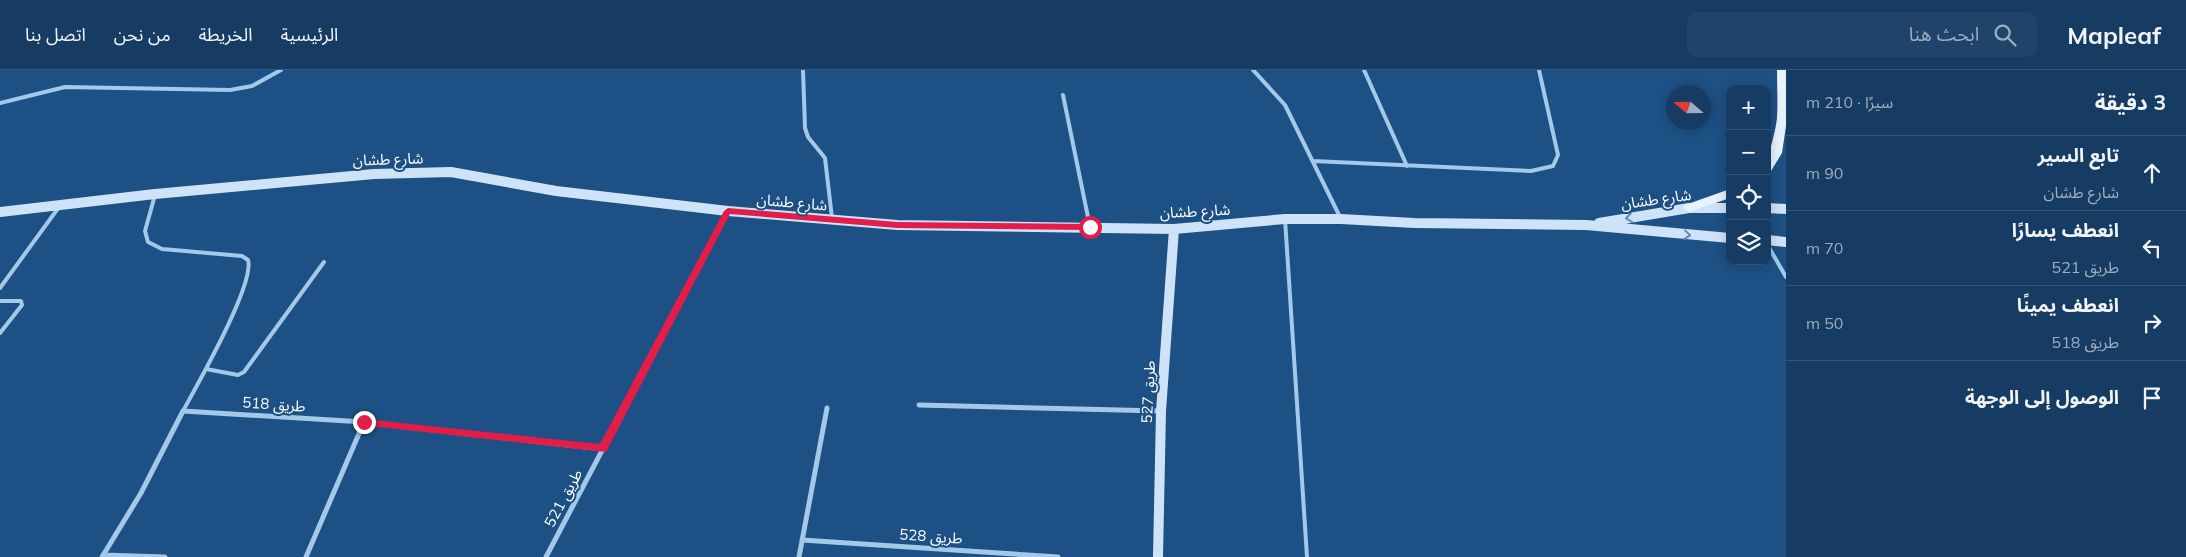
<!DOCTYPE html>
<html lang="ar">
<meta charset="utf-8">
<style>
:root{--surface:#163c63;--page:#1f4369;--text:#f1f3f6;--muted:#9eadbe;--line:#355678}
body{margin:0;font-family:Mulish,"Noto Sans Arabic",sans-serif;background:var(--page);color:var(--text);direction:rtl}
.controls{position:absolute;right:15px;top:15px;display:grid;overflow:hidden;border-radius:10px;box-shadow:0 2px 12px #0003}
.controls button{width:45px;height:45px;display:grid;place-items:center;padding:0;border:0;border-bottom:1px solid var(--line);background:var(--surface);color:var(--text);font:25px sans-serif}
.compass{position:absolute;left:1666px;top:15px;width:45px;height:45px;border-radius:50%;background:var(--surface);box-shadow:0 2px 12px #0003;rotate:290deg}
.stop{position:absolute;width:15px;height:15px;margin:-11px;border:4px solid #e11d48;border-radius:50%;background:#fff}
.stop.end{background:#e11d48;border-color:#fff;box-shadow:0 1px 5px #0008}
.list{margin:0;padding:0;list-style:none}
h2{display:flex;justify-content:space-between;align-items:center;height:65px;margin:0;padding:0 20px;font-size:21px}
h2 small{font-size:16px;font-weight:400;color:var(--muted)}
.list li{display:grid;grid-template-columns:32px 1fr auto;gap:15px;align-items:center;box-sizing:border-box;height:75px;padding:0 20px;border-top:1px solid var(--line)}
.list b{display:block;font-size:19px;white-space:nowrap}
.list p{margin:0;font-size:16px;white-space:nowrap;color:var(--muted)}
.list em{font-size:16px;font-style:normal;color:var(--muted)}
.icon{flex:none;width:28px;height:28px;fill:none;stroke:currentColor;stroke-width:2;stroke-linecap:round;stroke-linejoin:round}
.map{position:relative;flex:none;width:1786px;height:487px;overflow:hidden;direction:ltr}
header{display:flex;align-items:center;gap:30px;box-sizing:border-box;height:70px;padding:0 25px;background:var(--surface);border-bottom:1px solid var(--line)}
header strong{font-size:24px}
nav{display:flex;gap:28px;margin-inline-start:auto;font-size:18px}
.search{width:350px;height:45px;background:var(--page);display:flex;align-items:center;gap:12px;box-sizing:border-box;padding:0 18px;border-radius:10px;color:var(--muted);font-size:19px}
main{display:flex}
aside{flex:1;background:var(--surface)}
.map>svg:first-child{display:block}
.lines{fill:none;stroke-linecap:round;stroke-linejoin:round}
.lane{stroke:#a4c8ea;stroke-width:4}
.street{stroke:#a4c8ea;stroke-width:5}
.secondary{stroke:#cfe3f8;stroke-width:10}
.primary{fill:#e8f2fe;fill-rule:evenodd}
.oneway{stroke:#648bb2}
.route{fill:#e11d48}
.labels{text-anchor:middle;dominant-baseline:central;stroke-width:4;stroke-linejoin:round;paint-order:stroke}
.street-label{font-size:15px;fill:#fff;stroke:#1d5084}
</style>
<header>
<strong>Mapleaf</strong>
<div class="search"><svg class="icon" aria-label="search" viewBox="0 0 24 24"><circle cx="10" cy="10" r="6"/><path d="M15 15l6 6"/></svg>ابحث هنا</div>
<nav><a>الرئيسية</a><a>الخريطة</a><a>من نحن</a><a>اتصل بنا</a></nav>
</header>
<main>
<aside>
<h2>3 دقيقة<small>سيرًا · 210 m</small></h2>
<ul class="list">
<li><svg class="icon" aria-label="ahead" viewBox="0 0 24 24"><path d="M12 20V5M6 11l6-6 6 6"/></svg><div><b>تابع السير</b><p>شارع طشان</p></div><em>90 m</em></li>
<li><svg class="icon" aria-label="left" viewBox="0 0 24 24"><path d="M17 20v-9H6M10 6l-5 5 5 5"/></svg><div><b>انعطف يسارًا</b><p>طريق 521</p></div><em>70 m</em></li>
<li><svg class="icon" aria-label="right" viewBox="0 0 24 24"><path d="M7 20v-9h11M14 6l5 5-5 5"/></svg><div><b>انعطف يمينًا</b><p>طريق 518</p></div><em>50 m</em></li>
<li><svg class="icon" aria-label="arrive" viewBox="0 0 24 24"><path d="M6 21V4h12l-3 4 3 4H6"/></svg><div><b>الوصول إلى الوجهة</b></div></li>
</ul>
</aside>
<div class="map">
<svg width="1786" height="487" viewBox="0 0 1786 487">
<rect width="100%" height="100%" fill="#1d5084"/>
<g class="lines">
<path class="lane" d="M803,0L805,58L808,67L825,88L832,148
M1253,0L1285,35L1340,147
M1364,0L1407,96
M1063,25L1090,157
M0,33L65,17L230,20L252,16L281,0
M1313,91L1531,101L1553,96L1558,85L1539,0
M155,125L145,161L148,172L162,179L242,186L248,190C255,214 197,315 183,341
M1285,149L1307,487
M1767,174L1786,207
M0,218L59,137
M0,231H21L22,235L0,263
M206,299L238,305L244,302L324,192"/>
<path class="street" d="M919,335L1161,341
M802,470L1058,487
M103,485L165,487
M102,487L141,423L183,341L364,352L603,379
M306,487L364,352
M546,487L728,141
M799,487L827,338"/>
<path class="secondary" d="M1767,138L1786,139
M0,142L155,124L374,104L451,102L556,121L728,141L897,155L1174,159L1285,149H1341L1414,153L1586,155L1730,168
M1599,153L1689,138H1730
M1767,170L1786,172
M1158,487L1161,341L1174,159"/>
<path class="primary" d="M1777,0H1786V56L1782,83L1771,101L1767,102C1767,84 1775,67 1777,48C1778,32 1777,16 1777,0Z
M1730,119V128L1689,142L1683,138L1685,135Z"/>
</g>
<defs><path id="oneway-chevron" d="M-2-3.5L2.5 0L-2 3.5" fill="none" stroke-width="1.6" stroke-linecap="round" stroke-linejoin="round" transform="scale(1.25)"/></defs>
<g class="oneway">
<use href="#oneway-chevron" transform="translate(1629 148) rotate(171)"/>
<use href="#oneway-chevron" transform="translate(1687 165) rotate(6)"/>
</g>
<path class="route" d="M728,138L897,152L1090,154L1094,157L1090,160L897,158L730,144L606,382L361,355V350L364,349L600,374L724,141Z"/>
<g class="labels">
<g class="street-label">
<text transform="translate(388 89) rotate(-2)">شارع طشان</text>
<text transform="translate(1656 129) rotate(-8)">شارع طشان</text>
<text transform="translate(792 132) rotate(5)">شارع طشان</text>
<text transform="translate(1195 141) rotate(-3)">شارع طشان</text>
<text transform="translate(1148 322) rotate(-87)">طريق 527</text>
<text transform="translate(274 334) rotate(4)">طريق 518</text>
<text transform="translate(563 428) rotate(-62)">طريق 521</text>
<text transform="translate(931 466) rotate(4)">طريق 528</text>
</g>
</g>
</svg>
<div class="controls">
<button>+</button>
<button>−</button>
<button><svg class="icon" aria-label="locate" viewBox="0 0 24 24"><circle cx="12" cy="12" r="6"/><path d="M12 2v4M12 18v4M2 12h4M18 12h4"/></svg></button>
<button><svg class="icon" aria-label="layers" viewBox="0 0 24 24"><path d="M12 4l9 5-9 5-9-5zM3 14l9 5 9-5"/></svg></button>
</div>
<svg class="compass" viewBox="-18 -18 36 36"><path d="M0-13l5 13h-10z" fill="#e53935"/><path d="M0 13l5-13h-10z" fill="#9eadbe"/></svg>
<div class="stop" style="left:1090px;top:157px"></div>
<div class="stop end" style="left:364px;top:352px"></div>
</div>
</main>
